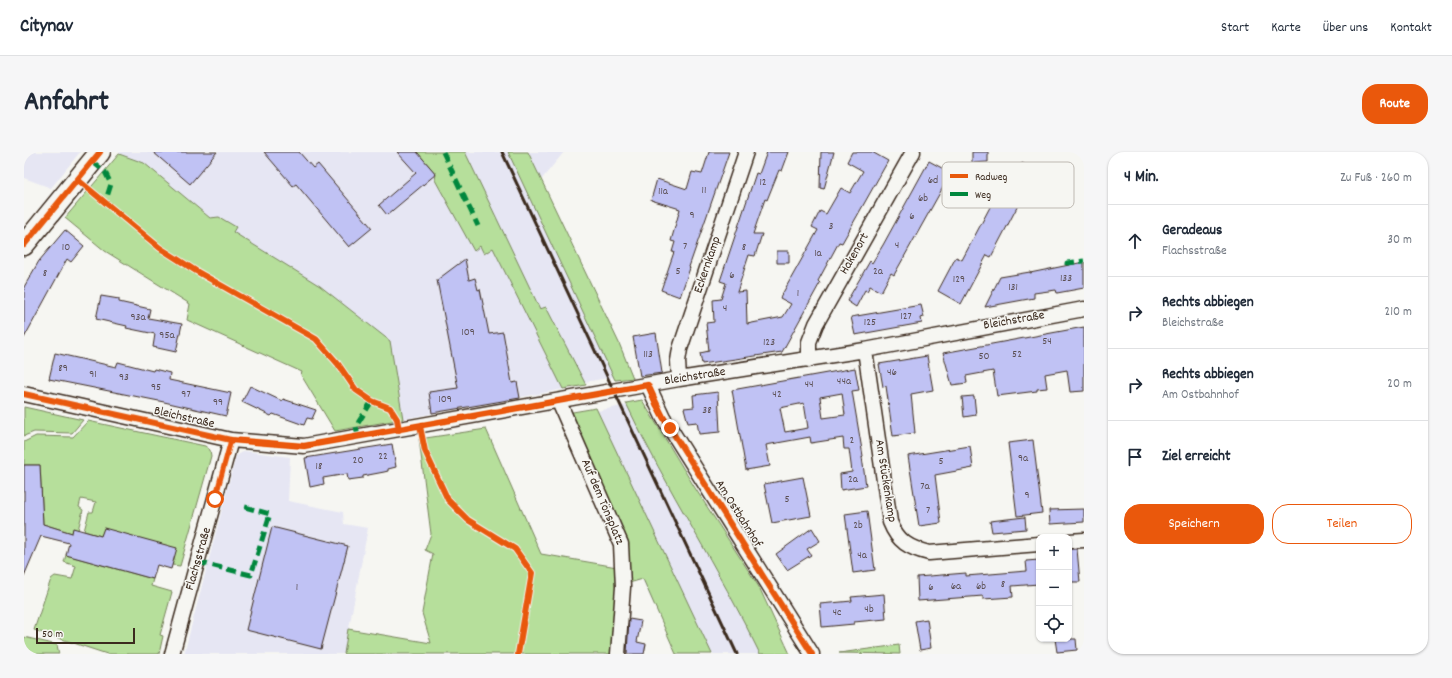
<!DOCTYPE html>
<html lang="de">
<meta charset="utf-8">
<style>
:root{--surface:#fff;--page:#f6f6f7;--text:#1f2937;--muted:#747a83;--line:#e0e1e3;--accent:#ea580c}
body{margin:0;font-family:Dekko,sans-serif;background:var(--page);color:var(--text)}
.controls{position:absolute;right:12px;bottom:12px;display:grid;overflow:hidden;border-radius:8px;box-shadow:0 1px 3px #0004}
.controls button{width:36px;height:36px;display:grid;place-items:center;padding:0;border:0;border-bottom:1px solid var(--line);background:var(--surface);color:var(--text);font:20px sans-serif}
.scale{position:absolute;left:12px;bottom:10px;width:99px;box-sizing:border-box;padding-left:4px;border:2px solid #3b2a1e;border-top:0;font-size:11px;line-height:14px;white-space:nowrap;color:#3b2a1e;-webkit-text-stroke:3px #f6f6f2;paint-order:stroke}
.stop{position:absolute;width:12px;height:12px;margin:-9px;border:3px solid #ea580c;border-radius:50%;background:#fff}
.stop.end{background:#ea580c;border-color:#fff;box-shadow:0 1px 4px #0008}
.list{margin:0;padding:0;list-style:none}
h2{display:flex;justify-content:space-between;align-items:center;height:52px;margin:0;padding:0 16px;font-size:17px}
h2 small{font-size:13px;font-weight:400;color:var(--muted)}
.list li{display:grid;grid-template-columns:26px 1fr auto;gap:12px;align-items:center;box-sizing:border-box;height:72px;padding:0 16px;border-top:1px solid var(--line)}
.list b{display:block;font-size:15px;white-space:nowrap}
.list p{margin:0;font-size:13px;white-space:nowrap;color:var(--muted)}
.list em{font-size:13px;font-style:normal;color:var(--muted)}
.actions{display:flex;gap:8px;padding:12px 16px}
.actions a{flex:1;padding:9px 0;border:1px solid var(--accent);border-radius:16px;text-align:center;font-size:14px;color:var(--accent)}
.actions .main{background:var(--accent);color:#fff}
.icon{flex:none;width:22px;height:22px;fill:none;stroke:currentColor;stroke-width:2;stroke-linecap:round;stroke-linejoin:round}
.map{position:relative;flex:none;width:1060px;height:502px;overflow:hidden;border-radius:16px}
header{display:flex;align-items:center;gap:24px;box-sizing:border-box;height:56px;padding:0 20px;background:var(--surface);border-bottom:1px solid var(--line)}
header strong{font-size:19px}
nav{display:flex;gap:22px;margin-inline-start:auto;font-size:14px}
.intro{display:flex;align-items:center;justify-content:space-between;box-sizing:border-box;height:96px;padding:0 24px}
h1{margin:0;font-size:28px}
.button{padding:10px 18px;border-radius:16px;background:var(--accent);color:#fff;font-size:14px;font-weight:700}
main{display:flex;gap:24px;padding:0 24px}
aside{flex:1;background:var(--surface);border-radius:16px;box-shadow:0 1px 3px #0004}
.map>svg:first-child{display:block}
.built{fill:#e6e6f3}
.green{fill:#b6df9b;stroke:#78845c}
.building{fill:#c0c2f4;stroke:#3b2a1e;fill-rule:evenodd}
.lines{fill:none;stroke-linecap:round;stroke-linejoin:round}
.minor-casing{stroke:#3b2a1e;stroke-width:17}
.secondary-casing{stroke:#3b2a1e;stroke-width:23}
.minor{stroke:#f6f6f2;stroke-width:14}
.secondary{stroke:#f6f6f2;stroke-width:20}
.rail{stroke:#3b2a1e;stroke-width:3}
.quiet{stroke:#00873e;stroke-width:5;stroke-dasharray:10 5;stroke-linecap:butt}
.cycleway-casing{stroke:#f6f6f2;stroke-width:8}
.cycleway{stroke:#e8590c;stroke-width:6}
.route{stroke:#ea580c;stroke-width:5}
.labels{text-anchor:middle;dominant-baseline:central;stroke-width:3;stroke-linejoin:round;paint-order:stroke}
.number-label{font-size:11px;fill:#5c5054}
.street-label{font-size:13px;fill:#3b2a1e;stroke:#f6f6f2}
.key{fill:#f6f6f2;stroke:#beb9b2;stroke-width:1}
.key-label{font-size:11px;fill:#3b2a1e}
</style>
<header>
<strong>Citynav</strong>
<nav><a>Start</a><a>Karte</a><a>Über uns</a><a>Kontakt</a></nav>
</header>
<div class="intro"><h1>Anfahrt</h1><a class="button">Route</a></div>
<main>
<div class="map">
<svg width="1060" height="502" viewBox="0 0 1060 502">
<rect width="100%" height="100%" fill="#f6f6f2"/>
<filter id="ink" filterUnits="userSpaceOnUse"><feTurbulence type="fractalNoise" baseFrequency=".025" numOctaves="2"/><feDisplacementMap in="SourceGraphic" scale="8" xChannelSelector="R" yChannelSelector="G"/><feConvolveMatrix kernelMatrix="1 2 1 2 8 2 1 2 1" color-interpolation-filters="sRGB"/></filter>
<g filter="url(#ink)">
<path class="built" d="M0,0H56L27,36L0,26Z
M96,0H393L412,22L450,98L456,94L434,0H540L517,28L595,191L609,226L591,228L589,225L561,230L562,233L379,267L366,189L296,134L208,80L211,75L195,65L186,66L120,11L95,2Z
M618,248L671,336L735,435L766,502H652L618,427L572,256L573,259L603,253L602,251Z
M221,299L266,305L264,349L319,360L320,372L344,376L320,502H160L212,304Z"/>
<path class="green" d="M393,0H441L516,157L522,155L562,233L539,237L469,96L460,102L456,94L450,99L411,28L412,22Z
M484,0H504L595,191L609,226L591,228Z
M95,2L120,11L186,66L195,65L212,75L209,80L296,134L366,189L379,267L311,279L277,223L278,220L163,168L166,152L81,99L41,66Z
M618,248L671,336L735,435L766,502H736C695,416 642,337 602,251Z
M0,255L59,268L48,281L10,280L0,284Z
M572,256L688,502H652L619,427L605,431L543,261Z
M64,269L181,294L186,298L187,304L156,414L148,413L80,377L77,384L60,379L65,360H69L72,350L57,347L55,355L59,358L54,378L49,377L48,381L19,372L16,313H0V290L12,284L49,285Z
M462,277L517,402L593,415L595,429L587,502H320L324,477L407,491L398,461L409,402L401,398L407,382L395,287Z
M42,403L129,427L127,434L148,440L136,483L139,484L135,502H83L10,478L27,427L31,424L48,427L52,414L40,410Z
M0,485L33,493L35,502H0Z
M875,493L876,502L815,501Z"/>
<path class="building" d="M129,0H193L166,32Z
M240,0H275L289,16L294,12L348,76L325,95L272,32L269,34Z
M373,0H393L412,22L363,63L355,53L392,21Z
M685,0H705L665,115L666,116L656,145L637,138L650,100H648L651,90L647,89L656,57L627,48L633,27L663,37L668,20L678,22Z
M743,0H765L758,19L755,18L743,48L741,47L729,82H738L731,104L725,103L713,140L722,139L723,172L759,165L767,152L756,146L794,78L788,75L796,59L802,62L817,36L826,41L839,19L823,10L828,0H848L864,9L818,91L815,90L794,129L796,131L758,200L678,212L676,201L685,199L682,171L690,170L689,148L697,147L702,131L696,129L732,21L735,22Z
M797,0H810L800,37L796,36Z
M948,0H964V10L948,11Z
M905,9L927,21L870,123L867,121L857,140L846,134L843,139L841,138L832,155L823,149L846,109L848,111L859,93Z
M998,11L1019,22L1007,44L1001,40L967,105L963,103L937,152L914,139L932,105L938,108L974,40L981,43Z
M41,78L60,94L47,110L43,107L0,186V135L15,109Z
M753,99H765V111H753Z
M441,107L445,128L451,126L454,138L456,137L465,182L479,180L488,231L493,230L496,246L408,261L405,240L434,236L413,128Z
M1060,110V136L1033,141L1032,138L1010,141V146L961,155L976,125L1006,120V121Z
M77,144L95,147V150L126,157L124,166L158,172L152,200L129,195L131,182L102,176L103,174L72,167Z
M897,153L900,165L897,166L898,171L831,183L827,165Z
M1060,175V239L1046,240L1043,218L1021,222L1023,236L1013,237V239L973,244L969,219L942,224L943,231L928,233L919,201Z
M632,181L638,221L616,224L609,185Z
M31,201L92,215L94,210L129,219L130,217L146,221L145,228L207,241L202,264L140,250L25,227Z
M903,204L909,238L887,242L891,281L869,284L862,234L859,235L855,212Z
M831,216L835,238L828,239L839,304L838,305L842,334L817,338L816,322L828,320L825,297H820L819,286L787,291L786,285L742,293L746,314L722,318L708,238ZM818,241L821,263L799,266L796,245ZM780,251L784,276L761,280L756,256Z
M226,234L258,249L259,247L292,258L288,267L283,266L280,273L249,262L247,264L218,250Z
M694,240L696,280L675,282L673,270L664,271L660,256L670,255L669,243Z
M950,244L952,263L940,265L938,245Z
M1009,288L1018,361L993,364L984,291Z
M368,292L372,315L364,317V319L360,320L339,324V326L324,328L323,322L299,326L300,332L286,335L281,306Z
M946,294L949,316L911,323L917,371L895,374L884,304Z
M0,313H16L19,372L48,381L49,376L77,384L80,376L153,396L147,417L133,413L129,427L42,403L45,391L17,384L0,424Z
M779,325L787,364L748,371L740,332Z
M1060,357V370L1026,372L1025,358Z
M843,359L851,418L829,421L821,362Z
M1001,365L1002,377L968,380L966,369Z
M248,375L324,394L297,497L222,478Z
M788,376L796,389L783,397L787,403L763,418L752,402Z
M1045,397H1053L1056,430H1045Z
M1015,408V432L988,434L989,445L959,447V444L894,449L893,425L942,421V424L1003,419L1002,409Z
M860,442L862,467L830,470V472L798,475L796,452L828,449L827,445Z
M605,467L617,469L613,490L622,492L620,502H603Z
M903,467L907,496L896,498L891,469Z
M1031,487H1052L1053,498L1033,500Z"/>
<g class="lines">
<g class="minor-casing">
<path id="minor" d="M841,198L866,370C874,390 885,396 905,401L1015,392
M785,208V190L792,172L889,0
M655,227L654,209L656,197L722,0
M624,233L639,265L788,502
M0,242L207,288L280,294L655,227L841,198L1060,157
M535,250L597,392L599,435L594,502
M1045,389L1060,388
M148,502L207,288"/>
</g>
<g class="secondary-casing">
<path id="secondary" d="M0,93L76,0"/>
</g>
<use href="#minor" class="minor"/>
<use href="#secondary" class="secondary"/>
<path class="rail" d="M478,0L713,502"/>
<path class="quiet" d="M419,0L454,74
M69,10L81,20L87,32L81,51
M1043,113V111L1060,109
M334,285L332,274L348,249
M174,410L227,423L246,362L221,355"/>
<g class="cycleway-casing">
<path id="cycleway" d="M54,28L136,96L172,119L292,187L314,212L332,238L348,249L366,256L373,267L375,278
M0,93L76,0
M0,242L207,288L280,294L624,233L639,265L788,502
M396,274L401,299L424,348L444,368L491,397L508,421L494,502"/>
</g>
<use href="#cycleway" class="cycleway"/>
</g>
</g>
<g class="lines" filter="url(#ink)">
<path class="route" d="M191,347L207,288L280,294L624,233L632,253L646,276"/>
</g>
<g class="labels">
<g class="number-label">
<text x="909" y="29">6d</text>
<text x="739" y="31">12</text>
<text x="680" y="39">11</text>
<text x="639" y="40">11a</text>
<text x="899" y="47">6b</text>
<text x="668" y="64">9</text>
<text x="888" y="65">6</text>
<text x="807" y="75">3</text>
<text x="873" y="94">4</text>
<text x="661" y="95">7</text>
<text x="42" y="96">10</text>
<text x="720" y="96">8</text>
<text x="794" y="102">1a</text>
<text x="654" y="120">5</text>
<text x="854" y="120">2a</text>
<text x="21" y="122">8</text>
<text x="708" y="124">6</text>
<text x="1042" y="127">133</text>
<text x="935" y="128">129</text>
<text x="989" y="136">131</text>
<text x="774" y="142">1</text>
<text x="701" y="157">4</text>
<text x="882" y="165">127</text>
<text x="114" y="166">93a</text>
<text x="846" y="171">125</text>
<text x="444" y="181">109</text>
<text x="143" y="184">95a</text>
<text x="1023" y="190">54</text>
<text x="745" y="191">123</text>
<text x="624" y="203">113</text>
<text x="993" y="203">52</text>
<text x="960" y="205">50</text>
<text x="39" y="217">89</text>
<text x="868" y="221">46</text>
<text x="69" y="223">91</text>
<text x="100" y="226">93</text>
<text x="820" y="230">44a</text>
<text x="785" y="233">44</text>
<text x="132" y="236">95</text>
<text x="162" y="243">97</text>
<text x="753" y="243">42</text>
<text x="421" y="248">109</text>
<text x="194" y="251">99</text>
<text x="683" y="259">38</text>
<text x="828" y="289">2</text>
<text x="359" y="305">22</text>
<text x="999" y="307">9a</text>
<text x="334" y="309">20</text>
<text x="917" y="310">5</text>
<text x="295" y="315">18</text>
<text x="829" y="328">2a</text>
<text x="901" y="335">7a</text>
<text x="1003" y="344">9</text>
<text x="763" y="348">5</text>
<text x="904" y="359">7</text>
<text x="834" y="374">2b</text>
<text x="838" y="404">4a</text>
<text x="979" y="433">8</text>
<text x="932" y="435">6a</text>
<text x="957" y="435">6b</text>
<text x="273" y="436">1</text>
<text x="907" y="436">6</text>
<text x="845" y="458">4b</text>
<text x="813" y="461">4c</text>
</g>
<g class="street-label">
<text transform="translate(831 102) rotate(-60)">Hakenort</text>
<text transform="translate(684 113) rotate(-71)">Eckernkamp</text>
<text transform="translate(990 169) rotate(-10)">Bleichstraße</text>
<text transform="translate(671 225) rotate(-9)">Bleichstraße</text>
<text transform="translate(160 266) rotate(13)">Bleichstraße</text>
<text transform="translate(861 329) rotate(81)">Am Stückenkamp</text>
<text transform="translate(578 350) rotate(67)">Auf dem Tönsplatz</text>
<text transform="translate(714 362) rotate(58)">Am Ostbahnhof</text>
<text transform="translate(175 407) rotate(-74)">Flachsstraße</text>
</g>
</g>
<rect x="918" y="10" width="132" height="46" rx="6" class="key"/>
<rect x="926" y="22" width="18" height="4" fill="#e8590c"/>
<rect x="926" y="40" width="18" height="4" fill="#00873e"/>
<g class="key-label">
<text x="951" y="28">Radweg</text>
<text x="951" y="46">Weg</text>
</g>
</svg>
<div class="controls">
<button>+</button>
<button>−</button>
<button><svg class="icon" aria-label="locate" viewBox="0 0 24 24"><circle cx="12" cy="12" r="6"/><path d="M12 2v4M12 18v4M2 12h4M18 12h4"/></svg></button>
</div>
<div class="scale">50 m</div>
<div class="stop" style="left:191px;top:347px"></div>
<div class="stop end" style="left:646px;top:276px"></div>
</div>
<aside>
<h2>4 Min.<small>Zu Fuß · 260 m</small></h2>
<ul class="list">
<li><svg class="icon" aria-label="ahead" viewBox="0 0 24 24"><path d="M12 20V5M6 11l6-6 6 6"/></svg><div><b>Geradeaus</b><p>Flachsstraße</p></div><em>30 m</em></li>
<li><svg class="icon" aria-label="right" viewBox="0 0 24 24"><path d="M7 20v-9h11M14 6l5 5-5 5"/></svg><div><b>Rechts abbiegen</b><p>Bleichstraße</p></div><em>210 m</em></li>
<li><svg class="icon" aria-label="right" viewBox="0 0 24 24"><path d="M7 20v-9h11M14 6l5 5-5 5"/></svg><div><b>Rechts abbiegen</b><p>Am Ostbahnhof</p></div><em>20 m</em></li>
<li><svg class="icon" aria-label="arrive" viewBox="0 0 24 24"><path d="M6 21V4h12l-3 4 3 4H6"/></svg><div><b>Ziel erreicht</b></div></li>
</ul>
<div class="actions"><a class="main">Speichern</a><a>Teilen</a></div>
</aside>
</main>
